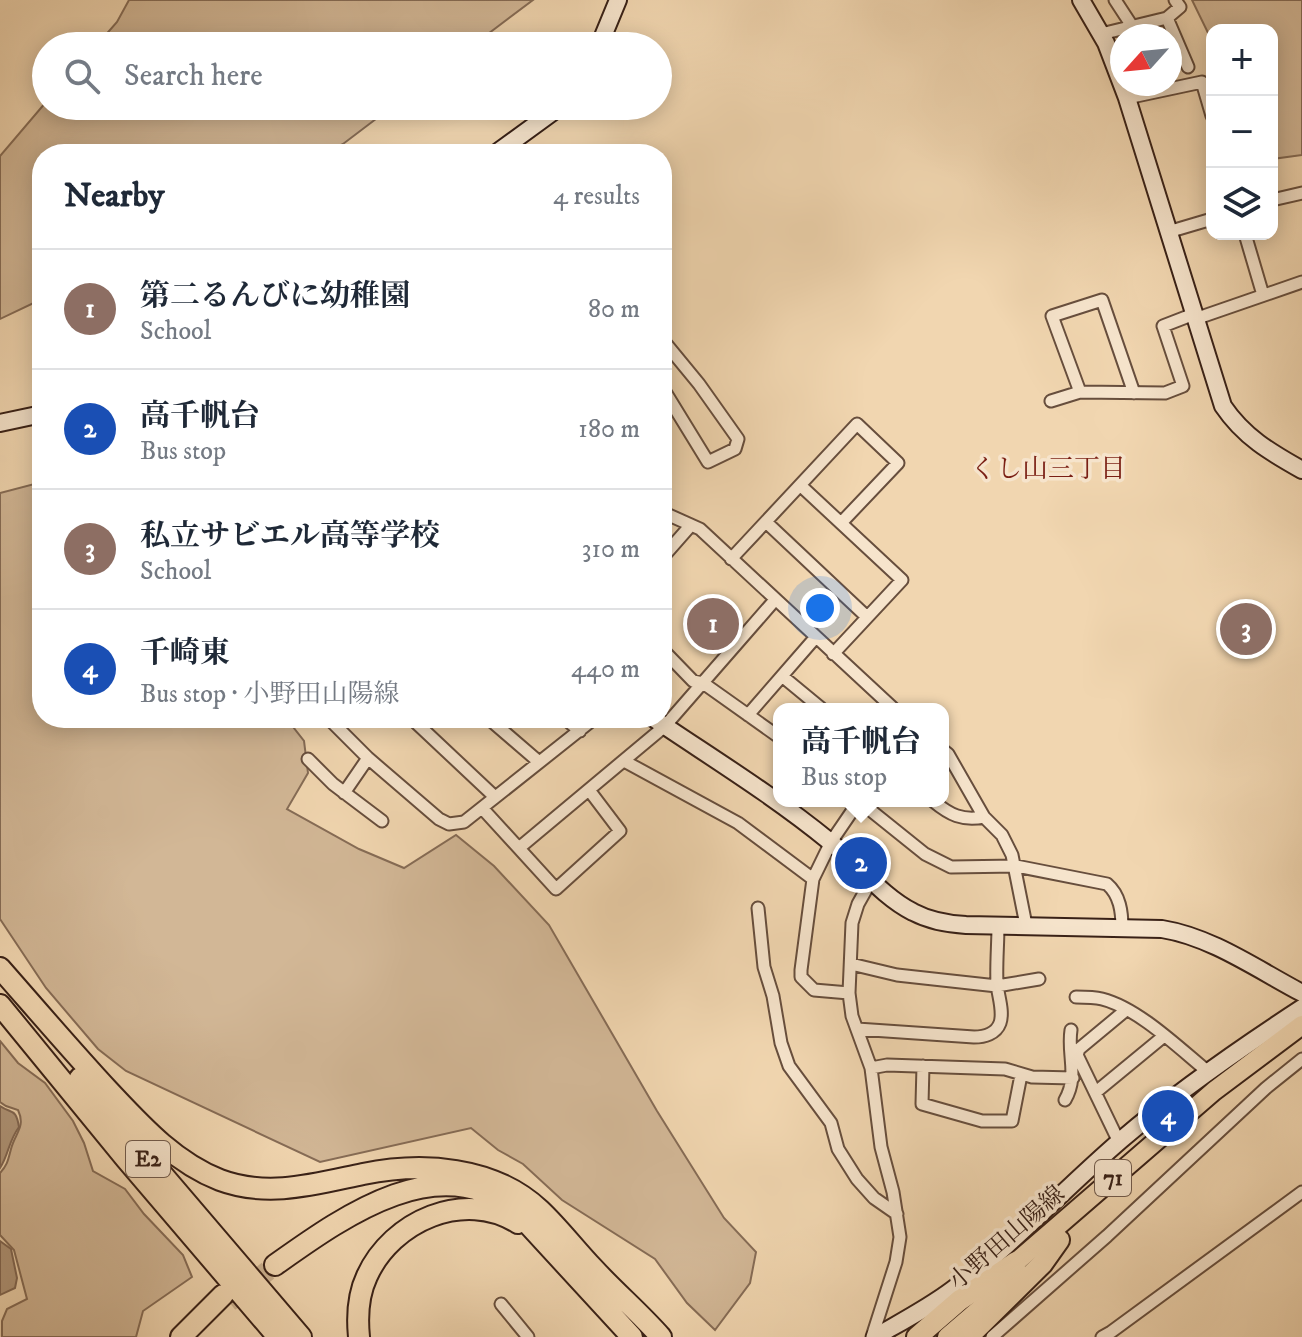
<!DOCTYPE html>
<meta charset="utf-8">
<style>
:root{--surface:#fff;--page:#f2f2f3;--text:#1f2937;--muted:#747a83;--line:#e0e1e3;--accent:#8f2418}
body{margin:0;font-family:"IM FELL DW Pica","Noto Serif JP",serif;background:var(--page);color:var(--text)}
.controls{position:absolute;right:24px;top:24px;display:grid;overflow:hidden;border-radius:16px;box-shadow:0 4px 20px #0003}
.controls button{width:72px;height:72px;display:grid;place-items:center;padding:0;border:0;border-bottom:2px solid var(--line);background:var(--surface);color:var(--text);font:40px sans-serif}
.compass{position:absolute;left:1110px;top:24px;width:72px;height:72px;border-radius:50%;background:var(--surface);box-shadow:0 4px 20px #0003;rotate:243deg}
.you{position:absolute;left:820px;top:608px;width:28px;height:28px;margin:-20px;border:6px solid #fff;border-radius:50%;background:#1a73e8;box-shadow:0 0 0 12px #1a73e833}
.badge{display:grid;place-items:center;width:52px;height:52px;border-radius:50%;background:var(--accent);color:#fff;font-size:26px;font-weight:700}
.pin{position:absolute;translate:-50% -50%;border:4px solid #fff;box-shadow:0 2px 8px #0006}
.popup{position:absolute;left:773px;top:703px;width:176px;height:104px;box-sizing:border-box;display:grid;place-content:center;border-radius:16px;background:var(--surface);filter:drop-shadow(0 2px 6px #0005);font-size:26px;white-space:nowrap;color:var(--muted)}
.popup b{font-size:30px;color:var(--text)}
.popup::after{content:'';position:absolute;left:50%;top:100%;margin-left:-16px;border:16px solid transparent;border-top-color:var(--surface)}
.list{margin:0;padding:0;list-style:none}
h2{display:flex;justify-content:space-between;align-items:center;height:104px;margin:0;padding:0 32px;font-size:34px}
h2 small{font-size:26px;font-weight:400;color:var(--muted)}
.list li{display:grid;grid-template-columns:52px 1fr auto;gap:24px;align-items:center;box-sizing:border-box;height:120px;padding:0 32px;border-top:2px solid var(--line)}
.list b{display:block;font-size:30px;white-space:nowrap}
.list p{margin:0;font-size:26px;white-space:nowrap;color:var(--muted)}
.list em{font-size:26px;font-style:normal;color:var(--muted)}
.icon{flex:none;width:44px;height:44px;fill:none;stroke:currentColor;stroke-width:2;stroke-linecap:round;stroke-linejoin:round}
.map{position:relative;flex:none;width:1302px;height:1337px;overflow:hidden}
.search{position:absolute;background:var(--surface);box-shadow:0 4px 20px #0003;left:32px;top:32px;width:640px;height:88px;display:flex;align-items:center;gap:20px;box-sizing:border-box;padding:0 28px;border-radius:44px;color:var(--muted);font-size:30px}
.panel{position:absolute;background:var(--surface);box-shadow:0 4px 20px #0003;left:32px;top:144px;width:640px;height:584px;border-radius:32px}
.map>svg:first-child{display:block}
.green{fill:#d2b796;stroke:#866c56;stroke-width:2}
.water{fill:#b2987c;stroke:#826854;stroke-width:2}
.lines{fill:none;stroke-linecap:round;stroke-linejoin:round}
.highway-tunnel{stroke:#ccb291;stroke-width:20;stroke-dasharray:20 10;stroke-linecap:butt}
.street-casing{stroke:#674e3d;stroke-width:15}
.secondary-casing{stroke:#392117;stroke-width:20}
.primary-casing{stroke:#392117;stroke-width:22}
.highway-casing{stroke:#392117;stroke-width:24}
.street{stroke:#f6e4cc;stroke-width:11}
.secondary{stroke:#f6e4cc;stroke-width:16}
.primary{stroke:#f1d6b0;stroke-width:18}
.highway{stroke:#f1d6b0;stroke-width:20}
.labels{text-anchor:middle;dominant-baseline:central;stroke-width:7;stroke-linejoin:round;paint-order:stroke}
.shield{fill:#f6e4cc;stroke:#725c4d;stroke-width:2}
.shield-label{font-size:22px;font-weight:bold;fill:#392117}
.street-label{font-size:24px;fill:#392117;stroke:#f6e4cc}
.neighbourhood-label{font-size:26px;fill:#7a1f14;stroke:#f6e4cc}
</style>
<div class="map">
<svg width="1302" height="1337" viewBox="0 0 1302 1337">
<rect width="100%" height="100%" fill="#f1d6b0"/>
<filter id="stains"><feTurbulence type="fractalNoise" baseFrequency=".0025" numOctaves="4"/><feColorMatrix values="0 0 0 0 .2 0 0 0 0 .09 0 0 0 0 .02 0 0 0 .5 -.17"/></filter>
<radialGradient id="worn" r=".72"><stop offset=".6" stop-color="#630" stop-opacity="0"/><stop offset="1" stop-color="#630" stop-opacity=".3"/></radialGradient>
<path class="green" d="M129,0H533L472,46H96L117,22Z
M1192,0H1302V155L1272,159V30H1212V41Z
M46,102V106H393L343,144L323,154H42V299L0,319V156Z
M42,482V718H286L304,741L308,773L287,809L359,849L404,868L456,835L494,866L549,925L657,1111L724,1218L756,1252L750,1283L715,1330L687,1303L655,1259L562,1200L523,1164L498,1150L471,1128L320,1162L126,1071L98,1049L46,988L0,919V493Z
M0,1041L18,1063L45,1083L73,1121L84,1143L93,1171L125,1189L144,1214L183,1255L192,1277L143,1311L136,1337H2V1321L7,1309L27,1299L14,1250L0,1235V1173C8,1164 8,1160 11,1149C15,1133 26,1127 18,1110L6,1106L0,1102Z"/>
<path class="water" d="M0,1106C12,1114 16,1108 19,1127C8,1142 9,1154 0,1168Z
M0,1241L11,1249L17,1278L15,1288L0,1295Z"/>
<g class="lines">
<path class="highway-tunnel" d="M229,1302L275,1265"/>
<g class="street-casing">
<path id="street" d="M1115,0L1132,26
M1167,18L1180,7L1175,0
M1101,34L1167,18L1188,67
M1127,98L1202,82L1212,116
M1272,200L1302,193
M1168,232L1212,219
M1245,234L1263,295
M1195,319L1302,282
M662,339L699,384L738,439L735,449L708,462L662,387
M1080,392L1052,316L1102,300L1134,393
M1051,401L1080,392L1165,393L1183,386L1163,326L1194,314
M800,485L902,580L833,654
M662,512L700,529L894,709
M766,522L867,617
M662,558L691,525
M731,559L857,424L898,463L841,523
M662,649L693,681L703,683L779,737
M782,676L822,709
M748,715L815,638
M328,718L368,758L439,819L449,824L464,822L595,718
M411,718L495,797
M488,718L539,762
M564,718L580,731
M943,750L948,754L984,817L1002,835L1012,855L1026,925
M308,759L333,784L382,821
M624,761L738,823L813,879
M344,793L368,758
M933,801C950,815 962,821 984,817
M482,808L556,889L620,831L589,790
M519,848L665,726L774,601
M758,908L764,967L773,996L781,1043L789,1066L831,1123L838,1149L857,1179L874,1198L897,1214
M851,964L897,975L997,986L1039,979
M849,993L814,990L801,977V970L813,879L831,842L859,801L925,854L951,867L1016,866L1107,884C1120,895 1122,912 1122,928
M1076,997C1084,997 1094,997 1102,999C1138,1008 1179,1048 1207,1071
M857,1029L974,1037C984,1037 996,1034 1000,1023C1004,1011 998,996 997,984C996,964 998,945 998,925
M923,1066L922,1104L982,1121H1012L1021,1075
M871,1068L887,1065L1005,1069L1032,1077L1073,1078
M1096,1092L1164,1036
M1065,1100C1079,1076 1067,1055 1071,1030
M1119,1142L1077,1055L1079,1049L1126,1010
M501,1304L528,1337
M872,1337L896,1262L900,1237L893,1192L881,1147L871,1068L852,1016L849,993L852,923L858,904L872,879
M992,1337L1107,1236L1266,1088L1302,1059
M1102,1337L1111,1332L1302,1192"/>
</g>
<g class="secondary-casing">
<path id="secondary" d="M1081,0L1106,43L1127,98L1223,406C1244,437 1270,452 1302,470
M599,46L618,0
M495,154L561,106
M0,423L42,414
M653,718C712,758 774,796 829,841C857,863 881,896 913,912C930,921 947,924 966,925L1162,929C1212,937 1258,970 1302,993
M875,1337C901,1322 928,1308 952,1290C1013,1245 1064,1189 1121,1140C1178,1091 1239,1049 1302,1008"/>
</g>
<g class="primary-casing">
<path id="primary" d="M1007,1270L1214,1091L1302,1025
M947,1337L1018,1276"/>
</g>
<g class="highway-casing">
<path id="highway" d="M0,968C36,1009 71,1050 108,1090C141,1125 174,1162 220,1180C268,1198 315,1184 363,1174C422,1162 493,1166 540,1210C559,1228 575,1249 593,1268C615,1292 639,1312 661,1337
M0,1005L126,1159L278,1337
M80,1078L301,1337
M275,1265C340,1219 440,1145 517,1212L632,1337
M181,1337L223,1295
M359,1337C357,1317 358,1295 367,1276C392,1221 464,1189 518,1223
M917,1337L960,1300L1016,1262
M968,1337L1042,1264L1059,1240"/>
</g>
<use href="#street" class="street"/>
<use href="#secondary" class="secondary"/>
<use href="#primary" class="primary"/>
<use href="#highway" class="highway"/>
</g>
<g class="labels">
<g class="shield">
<rect x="126" y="1141" width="44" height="36" rx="6"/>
<rect x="1095" y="1160" width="36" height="36" rx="6"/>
</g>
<g class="shield-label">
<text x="148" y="1159">E2</text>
<text x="1113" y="1178">71</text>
</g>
<g class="street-label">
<text transform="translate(1007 1238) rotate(-41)">小野田山陽線</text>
</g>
<g class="neighbourhood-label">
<text x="1048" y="469">くし山三丁目</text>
</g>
</g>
<rect width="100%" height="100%" filter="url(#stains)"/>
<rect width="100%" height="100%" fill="url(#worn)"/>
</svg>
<div class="controls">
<button>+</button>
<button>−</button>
<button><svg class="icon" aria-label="layers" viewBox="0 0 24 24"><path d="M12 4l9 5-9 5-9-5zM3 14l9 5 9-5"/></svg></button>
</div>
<svg class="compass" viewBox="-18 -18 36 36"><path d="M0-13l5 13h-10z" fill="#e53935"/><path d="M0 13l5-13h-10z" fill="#747a83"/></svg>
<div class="you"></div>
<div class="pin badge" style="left:713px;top:624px;background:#8d6e63">1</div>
<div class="pin badge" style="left:861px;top:863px;background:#1a4fb4">2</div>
<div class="popup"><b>高千帆台</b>Bus stop</div>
<div class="pin badge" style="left:1246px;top:629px;background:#8d6e63">3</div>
<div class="pin badge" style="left:1168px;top:1116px;background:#1a4fb4">4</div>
<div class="search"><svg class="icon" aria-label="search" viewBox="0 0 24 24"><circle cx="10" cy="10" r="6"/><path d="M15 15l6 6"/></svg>Search here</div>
<section class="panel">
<h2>Nearby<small>4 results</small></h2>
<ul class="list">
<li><span class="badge" style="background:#8d6e63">1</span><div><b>第二るんびに幼稚園</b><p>School</p></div><em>80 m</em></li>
<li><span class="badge" style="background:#1a4fb4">2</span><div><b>高千帆台</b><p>Bus stop</p></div><em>180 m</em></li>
<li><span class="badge" style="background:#8d6e63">3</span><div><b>私立サビエル高等学校</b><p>School</p></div><em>310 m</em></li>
<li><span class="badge" style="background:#1a4fb4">4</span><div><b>千崎東</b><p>Bus stop · 小野田山陽線</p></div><em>440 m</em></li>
</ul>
</section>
</div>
